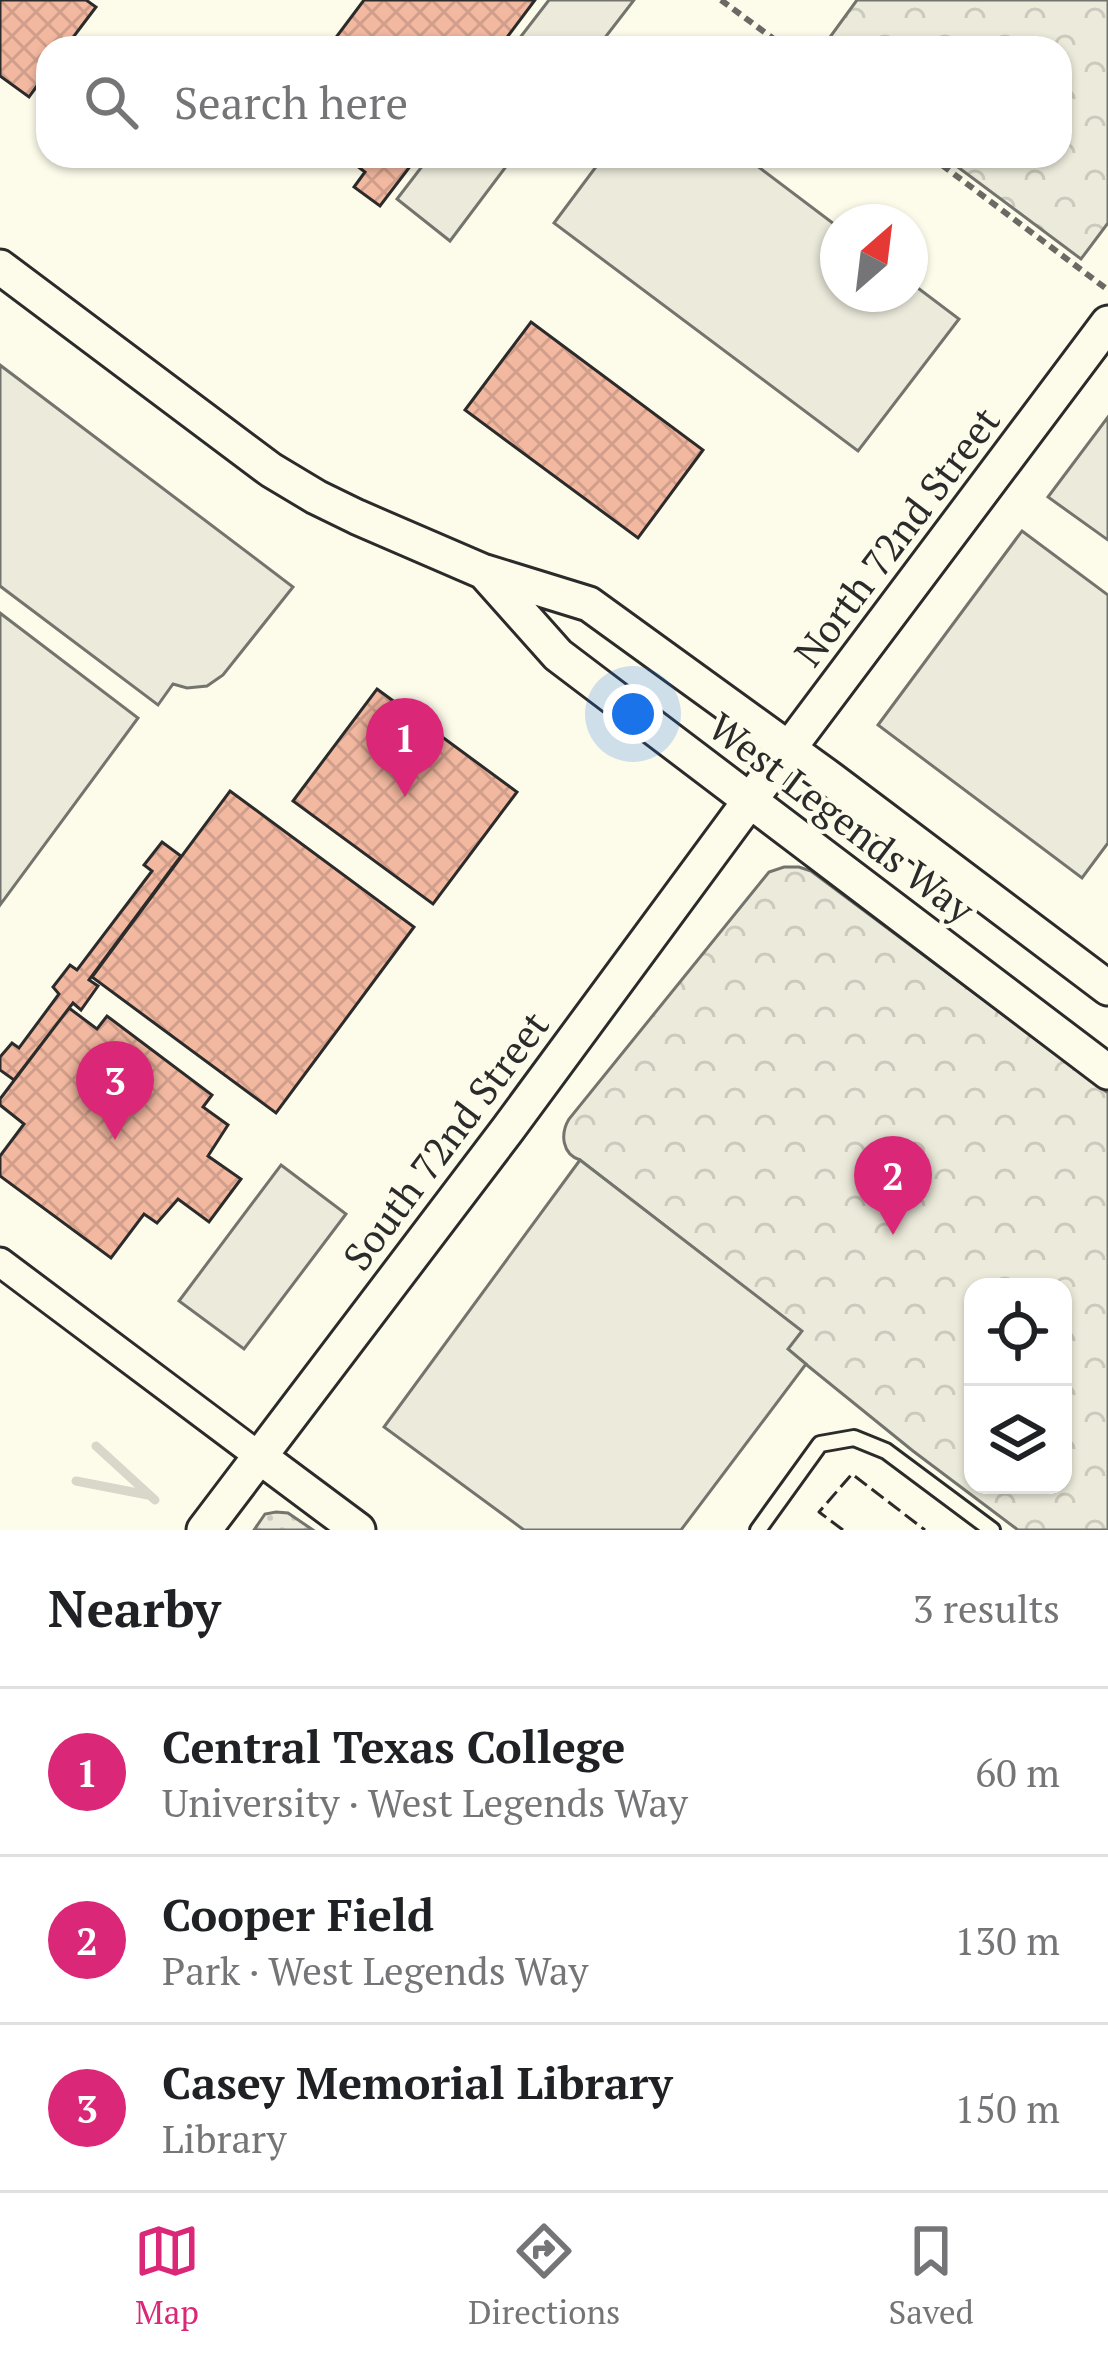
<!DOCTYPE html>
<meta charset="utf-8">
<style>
:root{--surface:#fff;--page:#f6f6f6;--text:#202124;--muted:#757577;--line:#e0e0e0;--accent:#db2777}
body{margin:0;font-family:"PT Serif",serif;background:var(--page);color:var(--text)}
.controls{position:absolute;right:36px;bottom:36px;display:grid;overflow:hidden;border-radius:24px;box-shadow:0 3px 9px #0004}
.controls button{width:108px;height:108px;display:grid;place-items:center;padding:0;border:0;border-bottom:3px solid var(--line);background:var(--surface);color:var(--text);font:60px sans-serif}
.compass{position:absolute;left:820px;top:204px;width:108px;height:108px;border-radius:50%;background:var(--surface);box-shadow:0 3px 9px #0004;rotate:28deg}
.you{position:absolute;left:633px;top:714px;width:42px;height:42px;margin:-30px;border:9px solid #fff;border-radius:50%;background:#1a73e8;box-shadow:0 0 0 18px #1a73e833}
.badge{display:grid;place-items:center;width:78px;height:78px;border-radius:50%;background:var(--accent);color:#fff;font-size:39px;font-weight:700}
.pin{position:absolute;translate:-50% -99px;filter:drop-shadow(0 3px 6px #0008)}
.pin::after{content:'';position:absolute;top:63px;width:42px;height:36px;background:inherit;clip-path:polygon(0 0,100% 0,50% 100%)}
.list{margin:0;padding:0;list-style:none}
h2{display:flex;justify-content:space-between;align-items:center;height:156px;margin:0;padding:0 48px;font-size:51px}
h2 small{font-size:39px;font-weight:400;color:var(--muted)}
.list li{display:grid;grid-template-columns:78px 1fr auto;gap:36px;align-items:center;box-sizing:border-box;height:168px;padding:0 48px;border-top:3px solid var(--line)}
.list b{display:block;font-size:45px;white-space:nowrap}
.list p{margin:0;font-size:39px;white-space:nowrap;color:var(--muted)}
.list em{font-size:39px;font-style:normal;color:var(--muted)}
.icon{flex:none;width:66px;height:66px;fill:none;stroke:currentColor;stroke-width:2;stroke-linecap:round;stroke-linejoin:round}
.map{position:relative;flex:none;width:1108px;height:1530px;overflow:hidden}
.search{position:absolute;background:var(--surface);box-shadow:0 3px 9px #0004;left:36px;right:36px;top:36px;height:132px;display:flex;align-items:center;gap:30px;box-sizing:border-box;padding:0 42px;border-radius:36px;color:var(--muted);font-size:45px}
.sheet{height:660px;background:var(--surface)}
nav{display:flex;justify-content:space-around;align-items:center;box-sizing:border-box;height:168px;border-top:3px solid var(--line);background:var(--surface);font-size:33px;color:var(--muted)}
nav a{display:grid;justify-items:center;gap:6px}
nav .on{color:var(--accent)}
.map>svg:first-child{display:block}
.grass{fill:url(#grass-dots);stroke:#74746e;stroke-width:3}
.park{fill:url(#park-crowns);stroke:#74746e;stroke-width:3;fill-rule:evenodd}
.parking{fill:#eceadb;stroke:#74746e;stroke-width:3}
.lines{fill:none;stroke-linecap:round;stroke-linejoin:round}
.stream{stroke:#d8d7c9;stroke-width:9}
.building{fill:url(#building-cross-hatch);stroke:#2b2b2b;stroke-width:3}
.service-casing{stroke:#2b2b2b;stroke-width:20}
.minor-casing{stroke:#2b2b2b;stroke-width:33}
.tertiary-casing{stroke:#2b2b2b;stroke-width:39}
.path{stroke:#6a6964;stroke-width:6;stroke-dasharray:9 6;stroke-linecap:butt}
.service{stroke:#fdfbea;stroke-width:14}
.minor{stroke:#fdfbea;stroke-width:27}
.tertiary{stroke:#fdfbea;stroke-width:33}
.fence{stroke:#2b2b2b;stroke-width:3;stroke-dasharray:15 6;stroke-linecap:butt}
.labels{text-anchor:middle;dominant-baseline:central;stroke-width:9;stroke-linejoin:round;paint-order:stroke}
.street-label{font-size:39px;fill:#2b2b2b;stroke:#fdfbea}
</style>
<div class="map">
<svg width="1108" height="1530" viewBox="0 0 1108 1530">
<defs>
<pattern id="grass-dots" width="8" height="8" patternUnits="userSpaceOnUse" patternTransform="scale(3)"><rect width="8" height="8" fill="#ecebdb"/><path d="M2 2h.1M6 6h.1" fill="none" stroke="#cbcabc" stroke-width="1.8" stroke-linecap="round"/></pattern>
<pattern id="park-crowns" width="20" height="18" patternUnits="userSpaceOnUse" patternTransform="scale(3)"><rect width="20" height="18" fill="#ecebdb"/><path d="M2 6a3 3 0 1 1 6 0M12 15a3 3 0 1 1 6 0" fill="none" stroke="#cbcabc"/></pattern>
<pattern id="building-cross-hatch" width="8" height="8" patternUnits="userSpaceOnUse" patternTransform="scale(3)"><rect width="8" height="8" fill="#f2b8a0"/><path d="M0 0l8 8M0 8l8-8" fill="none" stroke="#d09e8a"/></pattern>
</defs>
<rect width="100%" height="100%" fill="#fdfbea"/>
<path class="grass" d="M276,1512L288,1513L313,1530H254L265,1514Z"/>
<path class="park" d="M857,0H1108V223L1081,259L943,156H1060V48H822Z
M784,867H799L811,871L1108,1093V1530H1018L913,1451L787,1349L801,1331L580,1160C562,1154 560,1134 569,1119L769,872ZM973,1287H1063V1485H973Z"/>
<path class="parking" d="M549,0H634L597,48H512Z
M430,156H514L450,241L397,199Z
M604,156H744L838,227V294H910V282L959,319L858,451L554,223Z
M0,365L293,587L223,675L207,686L187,688L173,684L158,705L0,586Z
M1108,417V540L1048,497Z
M1022,531L1108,595V843L1082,878L878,725Z
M0,613L138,718L0,905Z
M580,1160L802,1331L788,1349L806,1364L681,1530H524L384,1427Z
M281,1165L346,1214L244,1349L179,1301Z"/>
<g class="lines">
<path class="stream" d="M96,1446L155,1500
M76,1481L148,1495"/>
</g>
<path class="building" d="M0,0H86L96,7L65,48H48V71L29,97L0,76Z
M364,0H535L499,48H328Z
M344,156H418L380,206L354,187L365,172Z
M531,322L703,450L638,538L465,410Z
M377,689L517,792L433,904L293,801Z
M230,791L414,927L276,1113L92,977Z
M162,842L181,856L89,980L98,986L81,1010L73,1003L14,1080L0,1070V1057L12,1043L19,1048L59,994L53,987L70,965L77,970L152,871L144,865Z
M69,1008L97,1029L107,1016L212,1095L203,1107L228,1125L208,1156L241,1179L209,1222L178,1199L157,1223L144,1214L111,1258L0,1176V1156L24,1124L0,1105V1099Z"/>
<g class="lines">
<g class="service-casing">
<path id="service" d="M758,1530L820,1444L854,1438L886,1451L992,1530"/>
</g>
<g class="minor-casing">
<path id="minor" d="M0,1262L260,1457"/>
</g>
<g class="tertiary-casing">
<path id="tertiary" d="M0,267L271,470L316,497L357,517L482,571L589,604L832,780L1108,988
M484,572L558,655L1108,1072
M260,1457L358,1530
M204,1530L508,1129L751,799L1108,323"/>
</g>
<path class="path" d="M721,0L786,48
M930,156L1108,290"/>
<use href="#service" class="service"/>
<use href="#minor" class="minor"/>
<use href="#tertiary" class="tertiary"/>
<path class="fence" d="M843,1530L819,1512L852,1474L925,1530"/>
</g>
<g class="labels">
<g class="street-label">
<text transform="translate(896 536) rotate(-53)">North 72nd Street</text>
<text transform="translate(842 817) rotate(37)">West Legends Way</text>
<text transform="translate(445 1140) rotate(-53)">South 72nd Street</text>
</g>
</g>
</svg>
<div class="controls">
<button><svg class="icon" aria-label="locate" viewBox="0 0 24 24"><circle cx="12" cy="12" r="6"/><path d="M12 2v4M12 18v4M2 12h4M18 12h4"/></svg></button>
<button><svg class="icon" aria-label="layers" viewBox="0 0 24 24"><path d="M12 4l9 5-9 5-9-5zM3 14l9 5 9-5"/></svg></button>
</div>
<svg class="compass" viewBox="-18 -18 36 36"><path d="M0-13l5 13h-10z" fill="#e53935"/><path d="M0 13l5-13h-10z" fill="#757577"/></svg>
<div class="you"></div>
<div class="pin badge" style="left:405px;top:797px">1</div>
<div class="pin badge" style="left:893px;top:1235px">2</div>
<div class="pin badge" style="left:115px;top:1140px">3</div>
<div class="search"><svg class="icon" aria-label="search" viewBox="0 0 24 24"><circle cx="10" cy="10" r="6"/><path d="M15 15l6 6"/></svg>Search here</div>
</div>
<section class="sheet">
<h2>Nearby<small>3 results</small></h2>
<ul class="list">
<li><span class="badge">1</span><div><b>Central Texas College</b><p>University · West Legends Way</p></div><em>60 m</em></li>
<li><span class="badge">2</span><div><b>Cooper Field</b><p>Park · West Legends Way</p></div><em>130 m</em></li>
<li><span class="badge">3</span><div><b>Casey Memorial Library</b><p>Library</p></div><em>150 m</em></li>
</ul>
</section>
<nav>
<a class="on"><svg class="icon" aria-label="map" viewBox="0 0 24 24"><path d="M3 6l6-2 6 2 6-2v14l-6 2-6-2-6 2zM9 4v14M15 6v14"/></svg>Map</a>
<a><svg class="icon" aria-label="directions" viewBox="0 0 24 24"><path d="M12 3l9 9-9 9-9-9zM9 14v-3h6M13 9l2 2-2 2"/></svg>Directions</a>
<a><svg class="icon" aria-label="saved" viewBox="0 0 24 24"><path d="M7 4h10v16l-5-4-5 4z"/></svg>Saved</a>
</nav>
